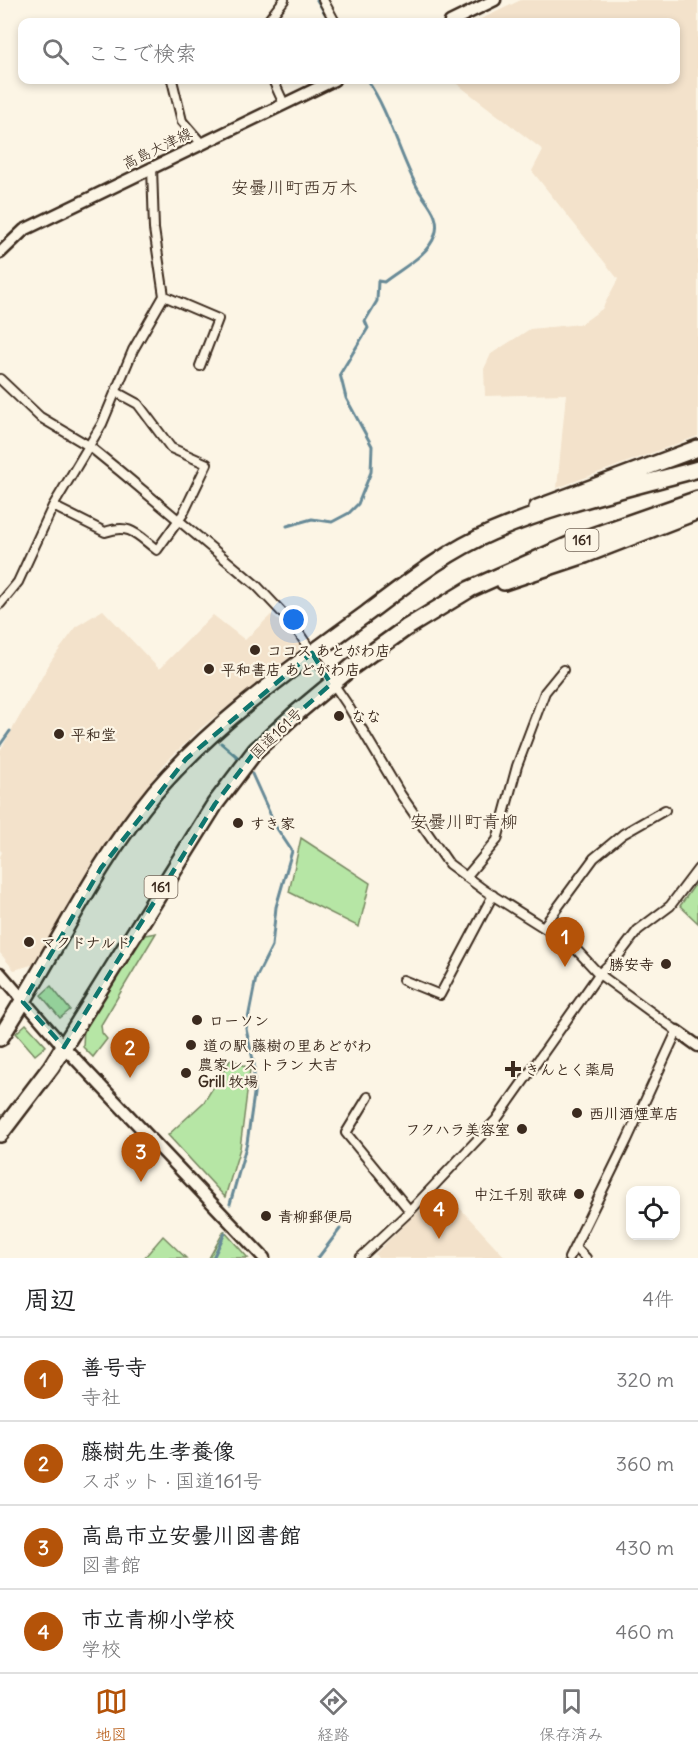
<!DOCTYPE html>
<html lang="ja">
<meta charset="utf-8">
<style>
:root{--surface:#fff;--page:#f6f6f6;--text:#202124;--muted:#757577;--line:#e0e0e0;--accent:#b45309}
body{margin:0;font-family:Delius,"Klee One",sans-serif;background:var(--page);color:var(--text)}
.controls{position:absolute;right:18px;bottom:18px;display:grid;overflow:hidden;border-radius:12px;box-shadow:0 3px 9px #0003}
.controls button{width:54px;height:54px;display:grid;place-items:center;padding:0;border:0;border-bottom:2px solid var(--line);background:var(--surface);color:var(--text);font:30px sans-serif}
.you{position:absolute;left:294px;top:620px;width:21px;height:21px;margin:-15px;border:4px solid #fff;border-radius:50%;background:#1a73e8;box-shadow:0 0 0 9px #1a73e833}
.badge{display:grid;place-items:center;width:39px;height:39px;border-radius:50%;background:var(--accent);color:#fff;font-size:20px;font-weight:700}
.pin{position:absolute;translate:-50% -50px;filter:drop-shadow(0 2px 3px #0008)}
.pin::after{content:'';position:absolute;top:32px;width:21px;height:18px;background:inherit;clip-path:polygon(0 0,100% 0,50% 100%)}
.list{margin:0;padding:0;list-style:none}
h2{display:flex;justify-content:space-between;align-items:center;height:78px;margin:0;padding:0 24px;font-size:26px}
h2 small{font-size:20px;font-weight:400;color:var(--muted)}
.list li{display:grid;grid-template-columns:39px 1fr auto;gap:18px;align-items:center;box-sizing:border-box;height:84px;padding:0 24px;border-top:2px solid var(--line)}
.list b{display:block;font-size:22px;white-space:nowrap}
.list p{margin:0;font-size:20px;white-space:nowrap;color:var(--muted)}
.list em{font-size:20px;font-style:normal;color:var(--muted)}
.icon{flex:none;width:33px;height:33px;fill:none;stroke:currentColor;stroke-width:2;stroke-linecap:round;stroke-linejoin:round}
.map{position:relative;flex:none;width:698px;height:1258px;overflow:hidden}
.search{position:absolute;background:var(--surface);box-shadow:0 3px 9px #0003;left:18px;right:18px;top:18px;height:66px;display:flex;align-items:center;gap:15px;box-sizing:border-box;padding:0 21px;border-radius:12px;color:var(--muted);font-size:22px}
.sheet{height:414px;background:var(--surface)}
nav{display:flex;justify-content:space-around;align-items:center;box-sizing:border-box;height:84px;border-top:2px solid var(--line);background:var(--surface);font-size:16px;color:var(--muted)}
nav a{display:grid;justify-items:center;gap:3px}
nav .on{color:var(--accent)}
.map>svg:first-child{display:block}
.built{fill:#f3e2cb}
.green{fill:#b6e6a5;stroke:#788862;stroke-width:1.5}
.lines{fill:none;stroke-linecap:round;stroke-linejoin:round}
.stream{stroke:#678a97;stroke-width:3}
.street-casing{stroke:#3b2a1e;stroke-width:12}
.secondary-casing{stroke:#3b2a1e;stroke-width:15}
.highway-casing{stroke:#3b2a1e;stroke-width:20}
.street{stroke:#fcf5e5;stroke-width:8}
.secondary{stroke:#fcf5e5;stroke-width:10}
.highway{stroke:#fcf5e5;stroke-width:15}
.marked{fill:#0f766e;fill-opacity:0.2;stroke:#0f766e;stroke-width:4.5;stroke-dasharray:12 8;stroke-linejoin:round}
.poi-dot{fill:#3b2a1e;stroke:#fcf5e5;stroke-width:2}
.labels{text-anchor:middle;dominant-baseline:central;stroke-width:4.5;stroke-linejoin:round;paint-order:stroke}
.shield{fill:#fcf5e5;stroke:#75675a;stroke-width:1.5}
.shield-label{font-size:14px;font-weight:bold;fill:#3b2a1e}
.street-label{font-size:15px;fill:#3b2a1e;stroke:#fcf5e5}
.poi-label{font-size:15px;font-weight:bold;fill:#3b2a1e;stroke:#fcf5e5;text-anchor:start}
.quarter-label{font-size:18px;fill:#3b2a1e;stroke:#fcf5e5}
</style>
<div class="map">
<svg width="698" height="1258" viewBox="0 0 698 1258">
<rect width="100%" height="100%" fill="#fcf5e5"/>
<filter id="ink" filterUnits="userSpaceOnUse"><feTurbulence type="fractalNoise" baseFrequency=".0167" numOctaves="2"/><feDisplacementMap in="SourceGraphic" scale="12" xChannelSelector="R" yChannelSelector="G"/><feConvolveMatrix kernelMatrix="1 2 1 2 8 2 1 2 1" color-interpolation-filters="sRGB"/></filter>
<g filter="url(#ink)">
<path class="built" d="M521,0H698V436L557,488L566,394L485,396L484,369L491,354L530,329L581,324L602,309L618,279L532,171L543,150L452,80H676V22H475Z
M103,610L159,669L213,615L245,640L272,614L303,646L201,728L165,763L109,839L35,964L14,970L0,953V857L2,852L0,850V751L51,661L77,626Z
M456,1204L506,1258H378L375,1254L419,1210L436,1223Z"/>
<path class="green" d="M301,838L370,883L359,927L289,892Z
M698,880V923L680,906Z
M156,933L101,1025L102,1033L107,1039L93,1057L83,1047L84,1027L145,935Z
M51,986L70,1010L60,1018L41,995Z
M26,1024L46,1046L35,1055L16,1033Z
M231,1059L250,1069L240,1148L225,1197L168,1135L204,1102Z
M224,1231L248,1258H209Z
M163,1236L186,1258H144Z"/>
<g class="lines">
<path class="stream" d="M317,0L329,20
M287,526L312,519L332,522L349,513L358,504L371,472L372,446L346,398L340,374L368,328L365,321L377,301L378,281L384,282C400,269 428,256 435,235C442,214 424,202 416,185C398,151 389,111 367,80
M221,743L242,761
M0,745L10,731
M230,1204L247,1143L254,1094V1064L246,1029L256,978L272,946L276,907L292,851L276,827L252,774
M213,1258L225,1233
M318,1258L340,1229"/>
<g class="street-casing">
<path id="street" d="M323,0L335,22
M267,22L284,0
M172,80L182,121L201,143
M273,80L284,104
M164,296L218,319L200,366
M0,379L40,417L89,446L121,472L257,586L292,623L347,704L401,795L449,864L484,890L573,946L599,974L677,1031L627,1140L569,1258
M53,506L105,532C131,523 137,535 157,550L183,514L207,464L171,448L138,404L116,392
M0,604L18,582L53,506L102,424L133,350L164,296L154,229L152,167
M466,877L497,840L517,766L545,692L563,670
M544,926L594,858L623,834L665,810
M403,980L440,995L493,895
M368,1097L346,1133L410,1211
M575,1247L586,1258
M360,1258L410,1211L496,1120L599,974L619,955L638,930L670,906L698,869"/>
</g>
<g class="secondary-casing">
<path id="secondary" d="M450,22L495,0
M0,253L24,230L334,80
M0,973L64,1047L264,1258
M677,1031L698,1046"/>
</g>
<g class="highway-casing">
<path id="highway" d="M537,508L698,448
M504,582L585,555L698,511
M0,1038C53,957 93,867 155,792C215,722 292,668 366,614C406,584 445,552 492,532C557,504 630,488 698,469
M0,1134L51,1067L215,804L256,750L293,716L353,666L406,628L470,589L578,541L698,499"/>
</g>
<use href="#street" class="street"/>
<use href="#secondary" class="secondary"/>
<use href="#highway" class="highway"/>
</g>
</g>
<path class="marked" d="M312,653L331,684L256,750L215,804L64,1047L23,1002L101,868L186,759Z"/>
<g class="poi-dot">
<circle cx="255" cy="650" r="6"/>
<circle cx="209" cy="669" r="6"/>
<circle cx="339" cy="716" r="6"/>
<circle cx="59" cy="734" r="6"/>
<circle cx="238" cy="823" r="6"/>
<circle cx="29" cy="942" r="6"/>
<circle cx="666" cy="964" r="6"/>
<circle cx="197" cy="1020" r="6"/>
<circle cx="191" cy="1045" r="6"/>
<path d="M510 1060h6v6h6v6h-6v6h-6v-6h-6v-6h6z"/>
<circle cx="186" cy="1073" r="6"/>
<circle cx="577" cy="1113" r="6"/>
<circle cx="522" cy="1129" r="6"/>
<circle cx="579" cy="1194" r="6"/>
<circle cx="266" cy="1216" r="6"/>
</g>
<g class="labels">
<g class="shield">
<rect x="565.5" y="529" width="33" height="22" rx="4.5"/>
<rect x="144.5" y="876" width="33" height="22" rx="4.5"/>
</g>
<g class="shield-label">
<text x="582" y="540">161</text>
<text x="161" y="887">161</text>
</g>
<g class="street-label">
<text transform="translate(157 148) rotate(-26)">高島大津線</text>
<text transform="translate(276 733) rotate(-44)">国道161号</text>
</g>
<g class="poi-label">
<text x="267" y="650">ココス あとがわ店</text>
<text x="221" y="669">平和書店 あどがわ店</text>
<text x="351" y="716">なな</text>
<text x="71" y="734">平和堂</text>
<text x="250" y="823">すき家</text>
<text x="41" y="942">マクドナルド</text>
<text x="654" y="964" text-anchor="end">勝安寺</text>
<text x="209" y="1020">ローソン</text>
<text x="203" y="1045">道の駅 藤樹の里あどがわ</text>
<text x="198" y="1064">農家レストラン 大吉<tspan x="198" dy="17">Grill 牧場</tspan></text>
<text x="525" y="1069">きんとく薬局</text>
<text x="589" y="1113">西川酒煙草店</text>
<text x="510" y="1129" text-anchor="end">フクハラ美容室</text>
<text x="567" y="1194" text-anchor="end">中江千別 歌碑</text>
<text x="278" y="1216">青柳郵便局</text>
</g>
<g class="quarter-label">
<text x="294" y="187">安曇川町西万木</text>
<text x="464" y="821">安曇川町青柳</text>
</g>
</g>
</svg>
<div class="controls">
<button><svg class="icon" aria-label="locate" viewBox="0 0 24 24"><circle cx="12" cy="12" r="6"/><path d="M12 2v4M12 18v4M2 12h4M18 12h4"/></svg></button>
</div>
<div class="you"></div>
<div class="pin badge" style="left:565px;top:967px">1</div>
<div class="pin badge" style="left:130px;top:1078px">2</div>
<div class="pin badge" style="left:141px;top:1182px">3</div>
<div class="pin badge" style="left:439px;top:1239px">4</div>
<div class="search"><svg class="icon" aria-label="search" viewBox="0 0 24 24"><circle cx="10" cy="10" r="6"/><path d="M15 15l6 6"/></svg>ここで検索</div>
</div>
<section class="sheet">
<h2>周辺<small>4件</small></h2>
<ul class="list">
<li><span class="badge">1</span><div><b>善号寺</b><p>寺社</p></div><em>320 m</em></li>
<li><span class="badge">2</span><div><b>藤樹先生孝養像</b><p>スポット · 国道161号</p></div><em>360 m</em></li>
<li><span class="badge">3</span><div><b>高島市立安曇川図書館</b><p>図書館</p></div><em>430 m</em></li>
<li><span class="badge">4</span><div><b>市立青柳小学校</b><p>学校</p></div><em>460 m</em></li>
</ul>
</section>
<nav>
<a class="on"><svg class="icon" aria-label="map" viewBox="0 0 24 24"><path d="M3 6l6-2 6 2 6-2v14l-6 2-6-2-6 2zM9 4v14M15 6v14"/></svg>地図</a>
<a><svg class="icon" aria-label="directions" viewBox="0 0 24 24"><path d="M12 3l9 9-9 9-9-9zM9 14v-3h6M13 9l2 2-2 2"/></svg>経路</a>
<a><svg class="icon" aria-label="saved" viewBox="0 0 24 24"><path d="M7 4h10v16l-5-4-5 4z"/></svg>保存済み</a>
</nav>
